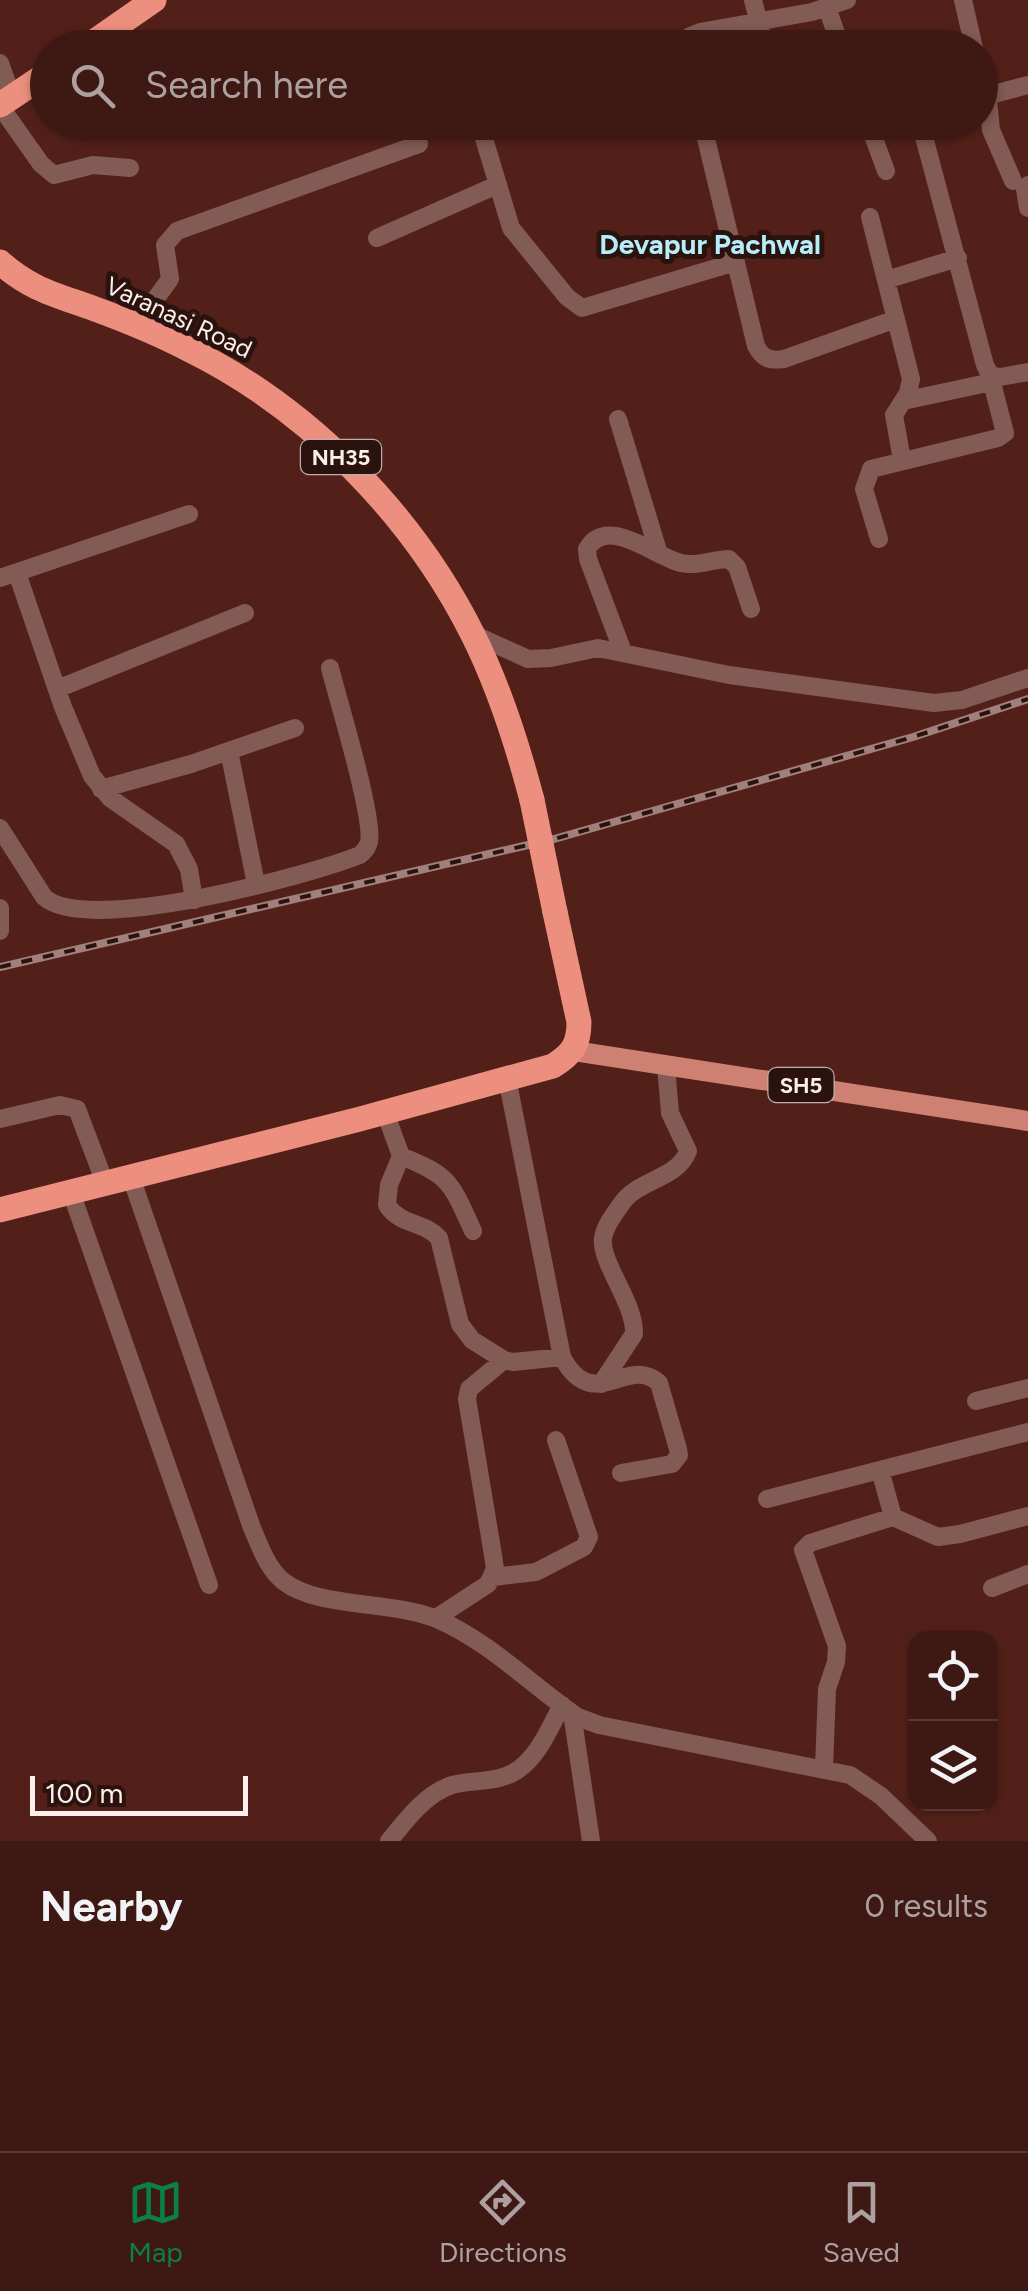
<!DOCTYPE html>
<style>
:root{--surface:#3e1813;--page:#45211c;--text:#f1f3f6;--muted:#ada0a0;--line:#573733;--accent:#0b8043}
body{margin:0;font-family:Figtree,sans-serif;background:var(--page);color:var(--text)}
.controls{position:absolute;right:30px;bottom:30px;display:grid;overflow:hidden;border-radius:20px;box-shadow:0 2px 8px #0004}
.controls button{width:90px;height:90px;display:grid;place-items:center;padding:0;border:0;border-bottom:2px solid var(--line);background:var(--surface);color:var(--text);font:50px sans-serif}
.scale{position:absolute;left:30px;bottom:25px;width:218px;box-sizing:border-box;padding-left:10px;border:5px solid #fdefec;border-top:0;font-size:28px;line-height:35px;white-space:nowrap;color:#fdefec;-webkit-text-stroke:8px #2a130f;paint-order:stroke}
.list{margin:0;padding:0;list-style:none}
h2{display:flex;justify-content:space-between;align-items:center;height:130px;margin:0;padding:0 40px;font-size:42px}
h2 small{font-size:32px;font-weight:400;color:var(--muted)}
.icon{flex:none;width:55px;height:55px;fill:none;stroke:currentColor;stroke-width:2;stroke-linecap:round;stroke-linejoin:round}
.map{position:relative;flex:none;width:1028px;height:1841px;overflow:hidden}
.search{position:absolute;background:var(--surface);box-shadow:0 2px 8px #0004;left:30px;right:30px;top:30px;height:110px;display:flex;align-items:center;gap:25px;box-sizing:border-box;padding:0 35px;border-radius:55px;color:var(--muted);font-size:38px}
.sheet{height:310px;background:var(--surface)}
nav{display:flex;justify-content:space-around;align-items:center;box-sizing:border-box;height:140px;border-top:2px solid var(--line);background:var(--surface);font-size:28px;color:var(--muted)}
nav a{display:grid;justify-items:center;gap:5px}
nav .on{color:var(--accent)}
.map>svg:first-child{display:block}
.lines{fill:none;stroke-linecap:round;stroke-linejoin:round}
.minor{stroke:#815b54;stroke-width:18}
.major{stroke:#ce8073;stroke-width:20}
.highway{stroke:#ec8f7f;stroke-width:25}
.rail-casing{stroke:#a17f7a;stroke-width:8}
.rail{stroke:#2a130f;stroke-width:4;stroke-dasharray:11;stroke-linecap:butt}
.highway-bridge{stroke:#ec8f7f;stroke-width:25}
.labels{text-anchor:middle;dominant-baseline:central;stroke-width:10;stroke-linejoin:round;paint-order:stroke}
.shield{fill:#2a130f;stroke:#beadaa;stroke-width:2.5}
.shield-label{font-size:22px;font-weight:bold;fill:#fdefec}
.street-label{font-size:25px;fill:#fdefec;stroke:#2a130f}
.neighbourhood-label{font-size:28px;font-weight:bold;fill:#b5eef9;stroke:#2a130f}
</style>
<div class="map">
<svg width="1028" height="1841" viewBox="0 0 1028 1841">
<rect width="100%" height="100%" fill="#532019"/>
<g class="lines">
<path class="minor" d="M753,0L765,48
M963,0L974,48
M827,7L841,48
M662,48L684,42
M682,48L690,36L700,32L812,12L847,0
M0,63L12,97
M980,77L987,90L994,94L1028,85
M987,90L991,130L1013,181
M0,106L41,164L54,175L93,165L130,168
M479,122L511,228L567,297L582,308L736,262
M702,122L756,346C763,359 770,361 784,359L896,319
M868,122L886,171
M920,122L985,365L990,375L1000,377L1028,372
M1028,185L1025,189L1028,208
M870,217L911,379L908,393L894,415L902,460
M377,238L497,185
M886,280L958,258
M136,326L170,279L165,245L177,231L419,144
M903,401L992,382
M618,419L659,554
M879,539L864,489L871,469L998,438L1005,433L990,375
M17,573L63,707L92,776L110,798L176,844L189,869L194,900
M0,578L189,514
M473,634L528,659L551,658L598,648L729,675L934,703L962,700L1028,678
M623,652L588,559L587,549C607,514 655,557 681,563C696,567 714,559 729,559L737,567L751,609
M57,689L245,613
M229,751L256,884
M101,789L191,764L295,728
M0,828L44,897C86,936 307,876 360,855C365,850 367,849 369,842C374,817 338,700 330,668
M0,908V931
M507,1078L562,1357C594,1416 627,1354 659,1383L678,1449L679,1455L672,1464L621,1473
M385,1112L401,1156L389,1185L387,1205C400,1226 424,1221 439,1238L460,1324L472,1340L504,1360L513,1362L562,1357
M0,1119L60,1105L77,1109L105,1183
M401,1156C451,1176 451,1183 473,1231
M131,1177L252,1528C260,1546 267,1568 283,1581C317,1609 395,1600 439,1620C488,1641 534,1687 578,1717L599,1725L850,1775L881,1796L928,1841
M71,1192L209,1585
M601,1384L634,1334C635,1302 600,1263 603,1238C605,1225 615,1213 622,1203C639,1179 678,1179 688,1151L670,1113L666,1066
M976,1401L1028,1388
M880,1470L893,1517L938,1537L960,1534L1028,1516
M767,1499L1028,1432
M493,1577L536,1572L584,1547L589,1537L556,1440
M992,1588L1028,1574
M436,1618L488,1584L495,1569L493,1555L467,1399L469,1389L504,1360
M572,1713L591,1841
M824,1768L827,1689L836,1662L837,1646L803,1550L810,1543L893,1517
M389,1841C406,1820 425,1794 452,1785C474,1779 499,1784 519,1769C539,1755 550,1727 562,1705"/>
<path class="major" d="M574,1051L1028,1121"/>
<path class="highway" d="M85,48L154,0
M0,105L48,73
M0,262C31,290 57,295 95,309C125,320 157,333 186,348C307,407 412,513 473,635C499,687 517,743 532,800
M0,1210L360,1119L553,1066C572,1054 579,1045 579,1022L555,912"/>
<g class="rail-casing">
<path id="rail" d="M0,967L554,839L913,737L1028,699"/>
</g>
<use href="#rail" class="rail"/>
<path class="highway-bridge" d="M532,800L555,912"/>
</g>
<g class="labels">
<g class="shield">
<rect x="301" y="440" width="80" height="34" rx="8"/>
<rect x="768.5" y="1068" width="65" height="34" rx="8"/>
</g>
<g class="shield-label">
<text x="341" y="457">NH35</text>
<text x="801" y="1085">SH5</text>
</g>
<g class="street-label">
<text transform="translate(179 317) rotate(25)">Varanasi Road</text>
</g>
<g class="neighbourhood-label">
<text x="710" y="244">Devapur Pachwal</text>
</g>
</g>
</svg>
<div class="controls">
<button><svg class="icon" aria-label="locate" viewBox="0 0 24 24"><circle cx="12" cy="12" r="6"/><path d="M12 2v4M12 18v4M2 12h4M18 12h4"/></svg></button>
<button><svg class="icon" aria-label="layers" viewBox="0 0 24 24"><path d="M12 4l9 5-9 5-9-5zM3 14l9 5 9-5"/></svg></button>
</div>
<div class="scale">100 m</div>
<div class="search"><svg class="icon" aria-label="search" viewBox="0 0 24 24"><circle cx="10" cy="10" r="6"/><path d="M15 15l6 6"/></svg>Search here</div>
</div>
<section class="sheet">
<h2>Nearby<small>0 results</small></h2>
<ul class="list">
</ul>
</section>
<nav>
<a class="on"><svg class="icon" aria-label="map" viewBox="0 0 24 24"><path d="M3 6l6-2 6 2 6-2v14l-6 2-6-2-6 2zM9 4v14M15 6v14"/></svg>Map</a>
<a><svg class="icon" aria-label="directions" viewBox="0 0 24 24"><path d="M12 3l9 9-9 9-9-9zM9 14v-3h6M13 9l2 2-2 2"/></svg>Directions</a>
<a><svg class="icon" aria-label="saved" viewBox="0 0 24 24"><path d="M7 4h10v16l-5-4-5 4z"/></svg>Saved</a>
</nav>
